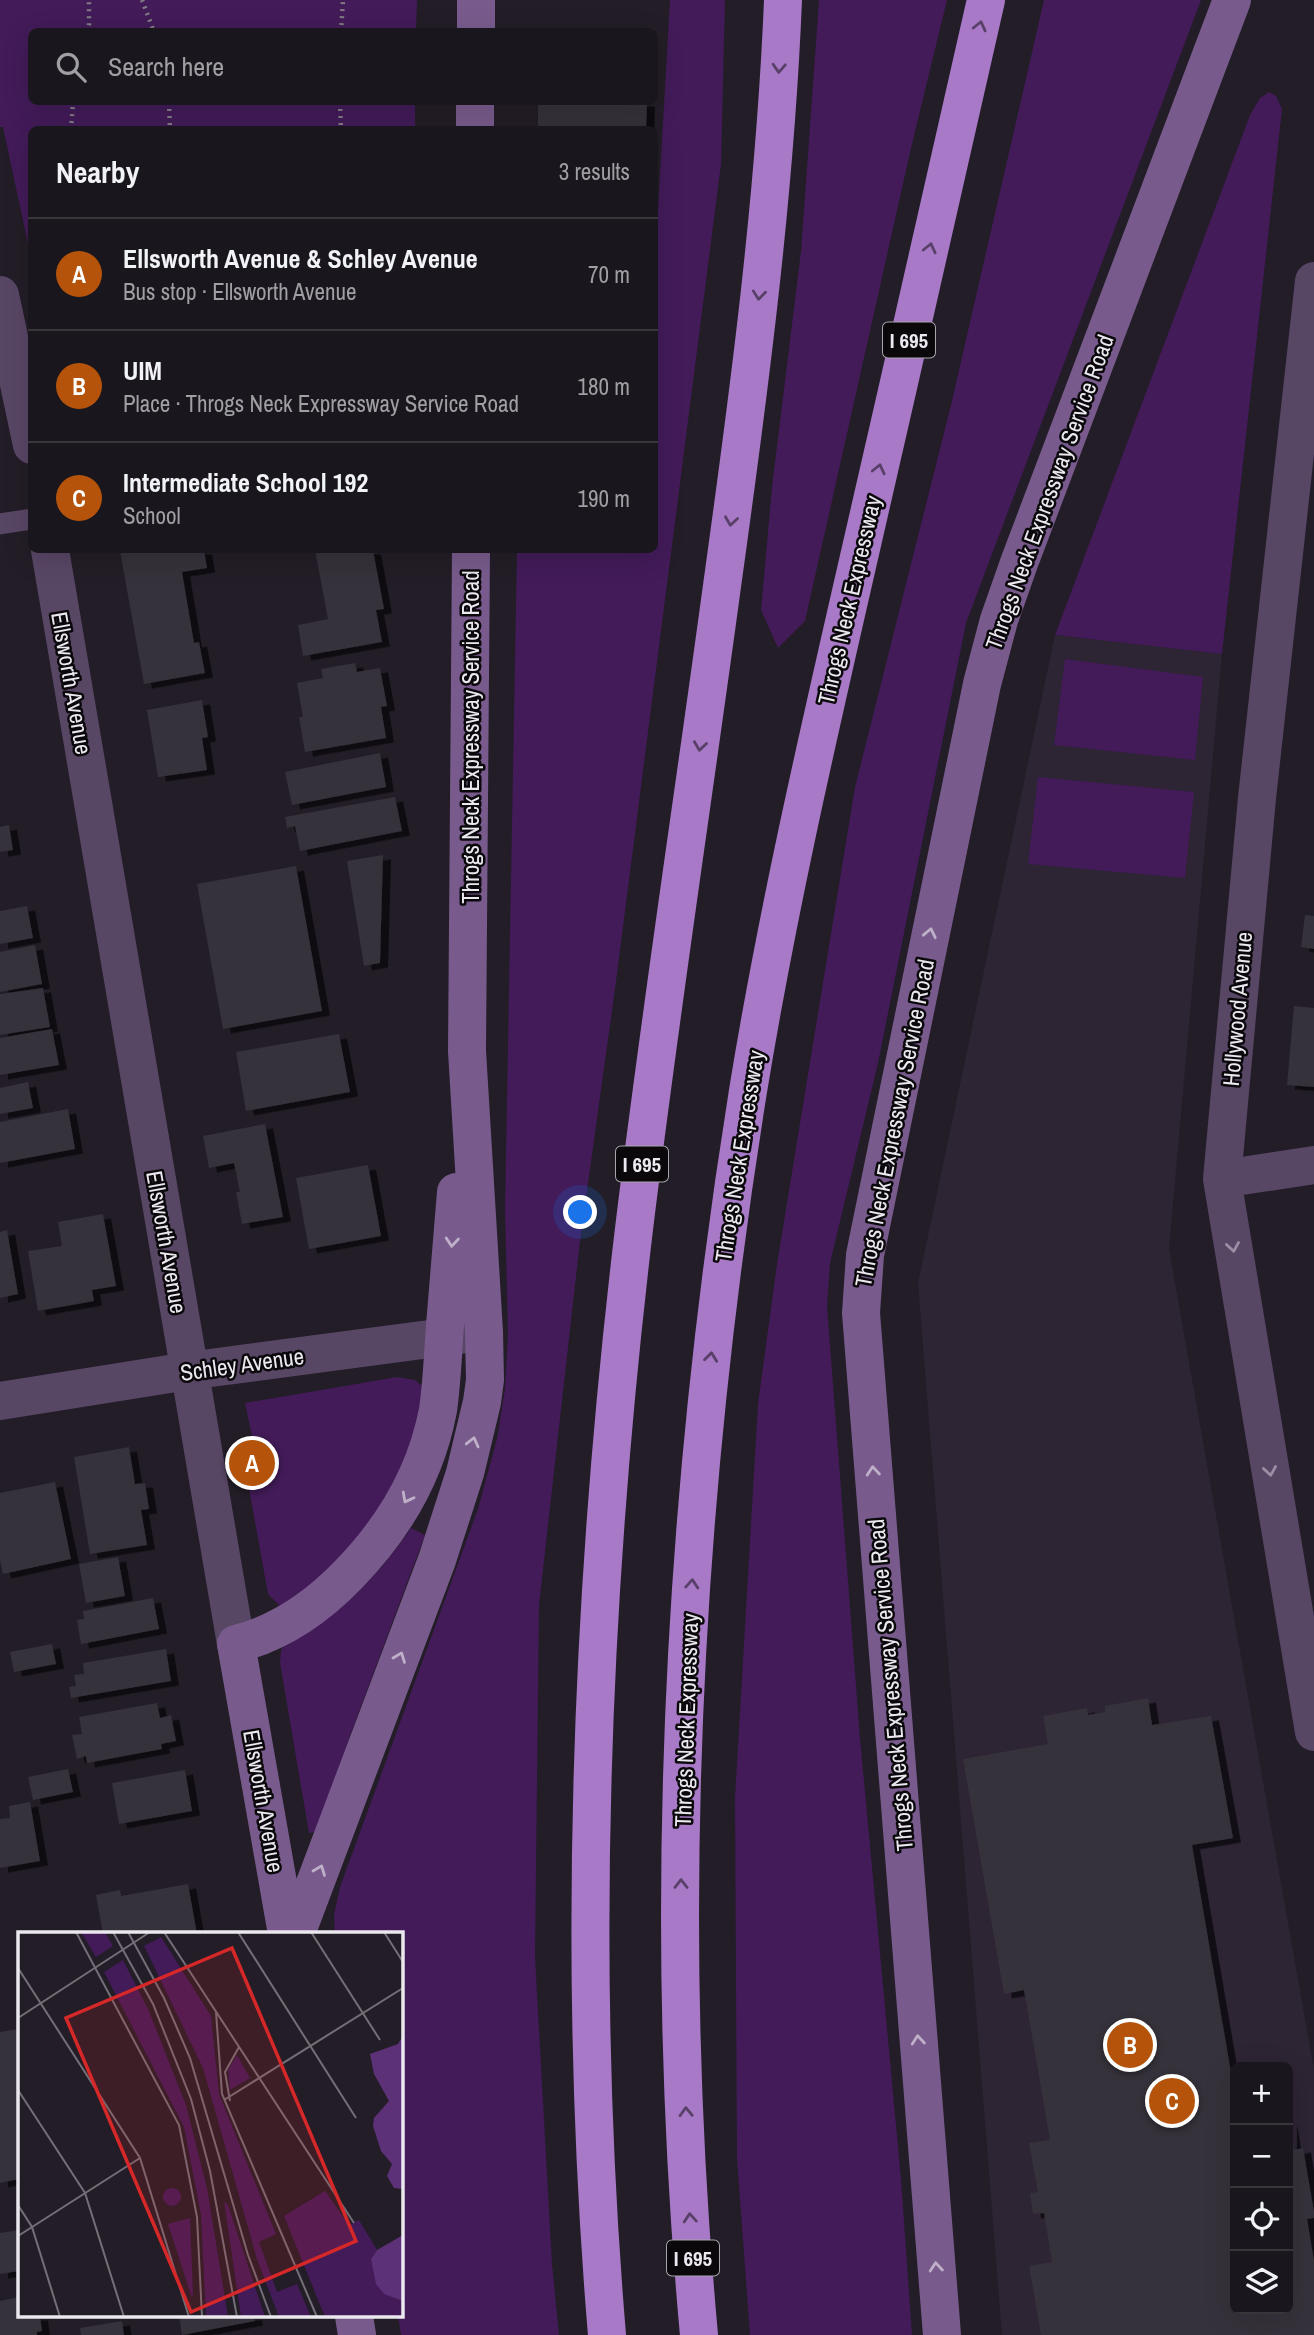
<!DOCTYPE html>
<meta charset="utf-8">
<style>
:root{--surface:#1a161d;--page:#231f26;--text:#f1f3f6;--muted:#9f9fa4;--line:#38353b;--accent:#b45309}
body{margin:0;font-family:"Archivo Narrow",sans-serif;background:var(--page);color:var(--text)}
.controls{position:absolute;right:21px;bottom:21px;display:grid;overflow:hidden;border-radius:10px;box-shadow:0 7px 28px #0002}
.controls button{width:63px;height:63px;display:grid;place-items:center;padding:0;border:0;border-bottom:2px solid var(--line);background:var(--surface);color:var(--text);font:35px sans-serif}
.you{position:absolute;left:581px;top:1213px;width:24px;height:24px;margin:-18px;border:5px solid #fff;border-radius:50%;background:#1a73e8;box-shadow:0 0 0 10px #1a73e833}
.badge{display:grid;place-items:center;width:46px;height:46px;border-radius:50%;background:var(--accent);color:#fff;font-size:23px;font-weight:700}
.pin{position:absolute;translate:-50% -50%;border:4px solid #fff;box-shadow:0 2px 7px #0006}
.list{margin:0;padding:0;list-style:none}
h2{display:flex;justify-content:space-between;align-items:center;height:91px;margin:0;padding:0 28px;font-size:30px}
h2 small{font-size:23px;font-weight:400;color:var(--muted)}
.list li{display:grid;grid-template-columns:46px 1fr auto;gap:21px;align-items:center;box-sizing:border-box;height:112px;padding:0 28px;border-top:2px solid var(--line)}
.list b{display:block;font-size:26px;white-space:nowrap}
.list p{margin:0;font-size:23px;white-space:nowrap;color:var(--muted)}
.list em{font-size:23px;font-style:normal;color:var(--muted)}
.icon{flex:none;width:38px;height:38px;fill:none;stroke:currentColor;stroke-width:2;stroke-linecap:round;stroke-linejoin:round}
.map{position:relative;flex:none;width:1314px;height:2335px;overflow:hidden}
.search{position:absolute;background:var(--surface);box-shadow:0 7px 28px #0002;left:28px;top:28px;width:630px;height:77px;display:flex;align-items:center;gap:18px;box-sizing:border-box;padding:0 24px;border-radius:10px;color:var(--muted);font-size:26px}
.panel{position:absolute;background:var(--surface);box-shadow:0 7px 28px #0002;left:28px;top:126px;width:630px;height:427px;border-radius:10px}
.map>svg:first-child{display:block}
.built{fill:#2d2434;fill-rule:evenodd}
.green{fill:#421b58}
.building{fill:#36303b;filter:url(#shadow)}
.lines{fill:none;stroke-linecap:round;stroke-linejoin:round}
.path{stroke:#807b84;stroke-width:4.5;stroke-dasharray:2 5;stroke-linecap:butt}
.lane{stroke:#584665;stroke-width:21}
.street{stroke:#584665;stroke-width:38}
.secondary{stroke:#785b8c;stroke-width:38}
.highway{stroke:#a779c6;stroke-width:38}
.oneway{stroke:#594069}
.oneway2{stroke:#beb0c8}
.oneway3{stroke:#9b8fa4}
.labels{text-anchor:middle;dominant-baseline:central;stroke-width:5;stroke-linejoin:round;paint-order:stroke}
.shield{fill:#0b080c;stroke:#a8a5ac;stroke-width:2}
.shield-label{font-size:21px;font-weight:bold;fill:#ece8f0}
.street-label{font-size:23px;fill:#ece8f0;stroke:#0b080c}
.inset-road{fill:none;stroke:#736e77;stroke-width:2}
.view{fill:#d62828;fill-opacity:0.15;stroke:#d62828;stroke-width:3.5}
.inset-edge{fill:none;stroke:#ece8f0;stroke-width:3.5}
</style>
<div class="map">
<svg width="1314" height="2335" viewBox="0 0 1314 2335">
<defs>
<filter id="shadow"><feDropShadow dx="8" dy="4.5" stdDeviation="0" flood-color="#0009"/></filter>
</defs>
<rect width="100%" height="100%" fill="#231d27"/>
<path class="built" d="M1055,635L1222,654L1169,1249L1314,2070V2335H1002L918,1283ZM1235,2067H1288V2309H1235Z"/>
<path class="green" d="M0,0H417L416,31L32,32V102H415V129L32,130L31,258L3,127H0Z
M670,0H725L721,164L615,989L580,1241L539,1605L535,1957L552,2264L559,2335H401L398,2316H401V1934H335L334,1915L340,1887L478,1509L497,1439L505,1389L508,1334L505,1209L517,550H654V281Z
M819,0H947L911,148L805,621L778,648L761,610L772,487L801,251Z
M1044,0H1201L966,623L878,1063L830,1263L827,1306L860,1738L901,2179L912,2335H750L737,2159L735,1798L758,1404L777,1264L855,787L951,405Z
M1269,92L1276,96L1282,109L1222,654L1055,635L1250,115L1260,98Z
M1065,659L1203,677L1195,760L1054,745Z
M1038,777L1194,792L1185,878L1028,864Z
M397,1377L415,1380L422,1386L421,1418L387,1502L323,1577L286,1604L279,1605L268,1594L246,1472L259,1469L245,1403Z
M411,1528L425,1535L351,1733L318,1831L309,1833L280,1663L281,1650L285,1645C341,1610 373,1584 411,1528Z"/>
<path class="building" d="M538,102H647L646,130H538Z
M126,550H204L207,568L182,572L194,643L199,642L205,673L144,684L120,551Z
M315,550H373L384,609L376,610L382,642L303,656L298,625L328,619Z
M355,663L357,672L380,668L387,706L381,707L386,738L305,752L299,717H303L297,683L323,678L321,669Z
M202,700L208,737L202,738L207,770L158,777L147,710Z
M380,753L386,787L292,805L285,772Z
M395,797L402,831L300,851L295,826L287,828L285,817Z
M9,825L13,850L0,852V827Z
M383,855L380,963L364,966L347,861Z
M296,866L322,1011L223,1029L197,884Z
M27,906L33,938L0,944V911Z
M1305,915L1314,916V949L1301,947Z
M35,945L42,984L0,992V952Z
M43,988L50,1027L0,1035V994Z
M1294,1006L1314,1008V1087L1287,1085Z
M52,1029L59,1065L0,1075V1038Z
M339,1034L350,1092L246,1111L236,1052Z
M28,1082L33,1108L0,1114V1088Z
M68,1109L75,1149L0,1163V1122Z
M265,1124L283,1217L242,1224L236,1192H240L234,1163L209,1168L203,1136Z
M368,1165L381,1236L309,1249L296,1178Z
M103,1214L116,1286L92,1290L94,1301L38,1311L28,1251L62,1246L58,1222Z
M7,1230L18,1294L0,1298V1232Z
M129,1447L135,1484L145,1483L149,1509L141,1510L147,1545L90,1554L74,1457Z
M55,1482L71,1559L3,1574L0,1560V1493Z
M118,1557L125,1596L86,1603L79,1564Z
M153,1598L159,1629L81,1644L77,1620L84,1619L83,1611Z
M52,1644L56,1664L14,1672L10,1652Z
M166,1649L171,1681L71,1698L69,1687L76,1686L74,1675L84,1674L83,1663Z
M1148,1698L1152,1725L1211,1716L1233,1838L1192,1845L1235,2096V2309H1288L1289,2119L1294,2150L1303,2148L1314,2212V2218L1307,2219L1314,2261V2335H1041L1029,2266L1052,2262L1044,2213L1033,2214L1030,2193L1038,2192L1029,2143L1050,2140L1024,1990L1004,1994L963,1759L1048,1744L1043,1716L1087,1708L1088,1715L1105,1712V1706Z
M157,1703L160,1718L171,1715L176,1741L161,1744L162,1749L87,1763L86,1756L77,1759L72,1735L82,1734L79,1717Z
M68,1769L73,1792L33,1800L28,1777Z
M185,1770L192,1811L119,1824L112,1783Z
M30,1802L40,1861L0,1868V1819L10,1818L9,1806Z
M188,1884L197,1934H103L96,1895L120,1890L121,1896Z
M19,2029V2179L0,2183V2032Z
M19,2230V2271L0,2274V2233Z
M19,2297V2316H40L42,2331L37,2332V2335H0V2301Z
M179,2316H254L255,2321L182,2335Z
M122,2321L124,2335H81L80,2328Z"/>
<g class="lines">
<path class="path" d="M142,0L154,32
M87,32L89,24V0
M341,32L343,0
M169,102L170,130
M340,102L341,130
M71,130L73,102"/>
<path class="lane" d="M0,524L32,519"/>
<path class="street" d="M1314,281L1257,798L1222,1179L1314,1732
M0,295L32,445
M50,550L236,1644
M1222,1179L1314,1165
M0,1401L188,1371L475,1333"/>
<path class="secondary" d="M476,32V0
M475,130V102
M287,1934L236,1644C280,1633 317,1607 348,1575C393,1529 426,1474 438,1410C442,1382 443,1353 445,1325C449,1281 452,1237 456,1192
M296,1934L437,1560L465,1473L482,1402L485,1380L484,1332L467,1051L471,550
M354,2316L357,2335
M942,2335L861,1313L865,1255L982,684L999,620L1019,563L1232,0"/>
<path class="highway" d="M607,2335C576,1966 590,1596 634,1229C660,1014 693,800 722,586C749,392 775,196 783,0
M699,2335C661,1921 682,1501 748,1091C776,919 815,749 854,579C898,386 943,193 986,0"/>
</g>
<defs><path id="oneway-chevron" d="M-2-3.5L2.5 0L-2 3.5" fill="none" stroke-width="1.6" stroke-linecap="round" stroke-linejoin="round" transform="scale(1.75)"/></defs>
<g class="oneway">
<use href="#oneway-chevron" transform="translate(980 26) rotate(-77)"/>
<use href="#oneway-chevron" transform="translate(779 68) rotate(93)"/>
<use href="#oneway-chevron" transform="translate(930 248) rotate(-77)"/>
<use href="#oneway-chevron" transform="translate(759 295) rotate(96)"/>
<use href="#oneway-chevron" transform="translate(879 469) rotate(-77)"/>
<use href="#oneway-chevron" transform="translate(731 521) rotate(98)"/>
<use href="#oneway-chevron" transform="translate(700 746) rotate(98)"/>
<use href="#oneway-chevron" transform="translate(711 1357) rotate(-83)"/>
<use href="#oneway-chevron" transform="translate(692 1584) rotate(-86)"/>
<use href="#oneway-chevron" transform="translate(681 1884) rotate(-90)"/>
<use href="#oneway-chevron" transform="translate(686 2112) rotate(-92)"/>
<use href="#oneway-chevron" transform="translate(690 2218) rotate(-94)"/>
</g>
<g class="oneway2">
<use href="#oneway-chevron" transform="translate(930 933) rotate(-78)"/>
<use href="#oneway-chevron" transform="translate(452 1242) rotate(95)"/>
<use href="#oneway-chevron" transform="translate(473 1442) rotate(-76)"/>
<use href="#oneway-chevron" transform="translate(873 1471) rotate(-95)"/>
<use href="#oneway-chevron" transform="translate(407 1498) rotate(118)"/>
<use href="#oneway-chevron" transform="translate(400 1657) rotate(-69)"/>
<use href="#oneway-chevron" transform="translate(320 1870) rotate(-69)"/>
<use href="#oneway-chevron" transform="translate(918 2040) rotate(-95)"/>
<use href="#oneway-chevron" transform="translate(936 2267) rotate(-95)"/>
</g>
<g class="oneway3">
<use href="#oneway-chevron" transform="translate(1233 1247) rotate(81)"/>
<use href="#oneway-chevron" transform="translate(1270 1471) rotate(81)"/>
</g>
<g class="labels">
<g class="shield">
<rect x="883" y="322.5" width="52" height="35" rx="5"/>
<rect x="616" y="1146.5" width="52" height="35" rx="5"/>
<rect x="667" y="2240.5" width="52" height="35" rx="5"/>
</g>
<g class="shield-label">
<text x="909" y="340">I 695</text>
<text x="642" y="1164">I 695</text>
<text x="693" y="2258">I 695</text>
</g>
<g class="street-label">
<text transform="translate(1049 492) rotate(-70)">Throgs Neck Expressway Service Road</text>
<text transform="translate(849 600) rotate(-77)">Throgs Neck Expressway</text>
<text transform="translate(72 683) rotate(80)">Ellsworth Avenue</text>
<text transform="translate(470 737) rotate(-90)">Throgs Neck Expressway Service Road</text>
<text transform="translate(1237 1009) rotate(-85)">Hollywood Avenue</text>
<text transform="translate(894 1123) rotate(-79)">Throgs Neck Expressway Service Road</text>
<text transform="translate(739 1156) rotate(-81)">Throgs Neck Expressway</text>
<text transform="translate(167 1242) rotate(80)">Ellsworth Avenue</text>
<text transform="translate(242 1364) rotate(-8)">Schley Avenue</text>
<text transform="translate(890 1685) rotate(-95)">Throgs Neck Expressway Service Road</text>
<text transform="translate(686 1720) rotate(-88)">Throgs Neck Expressway</text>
<text transform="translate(264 1801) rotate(80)">Ellsworth Avenue</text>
</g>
</g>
<g transform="translate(18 1932)">
<rect width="385" height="385" fill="#231d27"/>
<path d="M63,0H87L95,14L78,25ZM143,5L193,84L201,162L258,302L241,310L259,360L279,352L293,385H261L239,327L185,136L126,14ZM105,28L130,77L168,173L189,256L210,385H188L183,283L166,195L86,40ZM219,123L232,146L212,158L210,138ZM145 265a9 9 0 1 1 18 0a9 9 0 1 1-18 0ZM307,259L331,293L341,288L359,318L353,327L366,361L385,369V385H307L266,284ZM206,269L210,273L247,385H223ZM172,286L175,362L174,366L150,292Z" fill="#421b58"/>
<path d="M385,104V257L376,256L369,244L374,232L363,219L355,194L356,186L371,169L356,142L352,122L380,112ZM385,303V369L366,362L358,352L353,327L359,318Z" fill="#5d3177"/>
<path class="inset-road" d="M58,0L161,193L179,285L184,385M95,0L135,72L173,167L192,239L219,385M110,0L146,66L172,126L230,323L253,385M146,0L336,291M220,0L338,186M293,0L362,108M366,0L385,30M0,36L122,226L171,385M198,80L204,162L299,385M0,86L132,0M0,158L67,261L106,385M206,168L385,56M212,169L207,140L221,115M0,273L14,295L42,385M0,304L122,226"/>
<path class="view" d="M214,16L338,309L173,380L48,86Z"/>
<rect width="385" height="385" class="inset-edge"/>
</g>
</svg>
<div class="controls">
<button>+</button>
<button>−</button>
<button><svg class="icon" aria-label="locate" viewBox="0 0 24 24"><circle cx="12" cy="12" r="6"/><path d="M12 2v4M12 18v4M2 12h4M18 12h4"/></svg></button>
<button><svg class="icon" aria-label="layers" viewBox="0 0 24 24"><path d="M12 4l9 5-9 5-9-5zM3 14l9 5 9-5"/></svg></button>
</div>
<div class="you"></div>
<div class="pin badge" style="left:252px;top:1463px">A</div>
<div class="pin badge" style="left:1130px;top:2045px">B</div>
<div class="pin badge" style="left:1172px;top:2101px">C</div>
<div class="search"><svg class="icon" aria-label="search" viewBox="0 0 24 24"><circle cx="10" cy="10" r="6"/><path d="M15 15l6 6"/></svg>Search here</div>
<section class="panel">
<h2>Nearby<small>3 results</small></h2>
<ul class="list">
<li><span class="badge">A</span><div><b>Ellsworth Avenue &amp; Schley Avenue</b><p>Bus stop · Ellsworth Avenue</p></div><em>70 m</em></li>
<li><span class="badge">B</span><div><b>UIM</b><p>Place · Throgs Neck Expressway Service Road</p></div><em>180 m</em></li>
<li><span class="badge">C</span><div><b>Intermediate School 192</b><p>School</p></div><em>190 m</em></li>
</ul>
</section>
</div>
